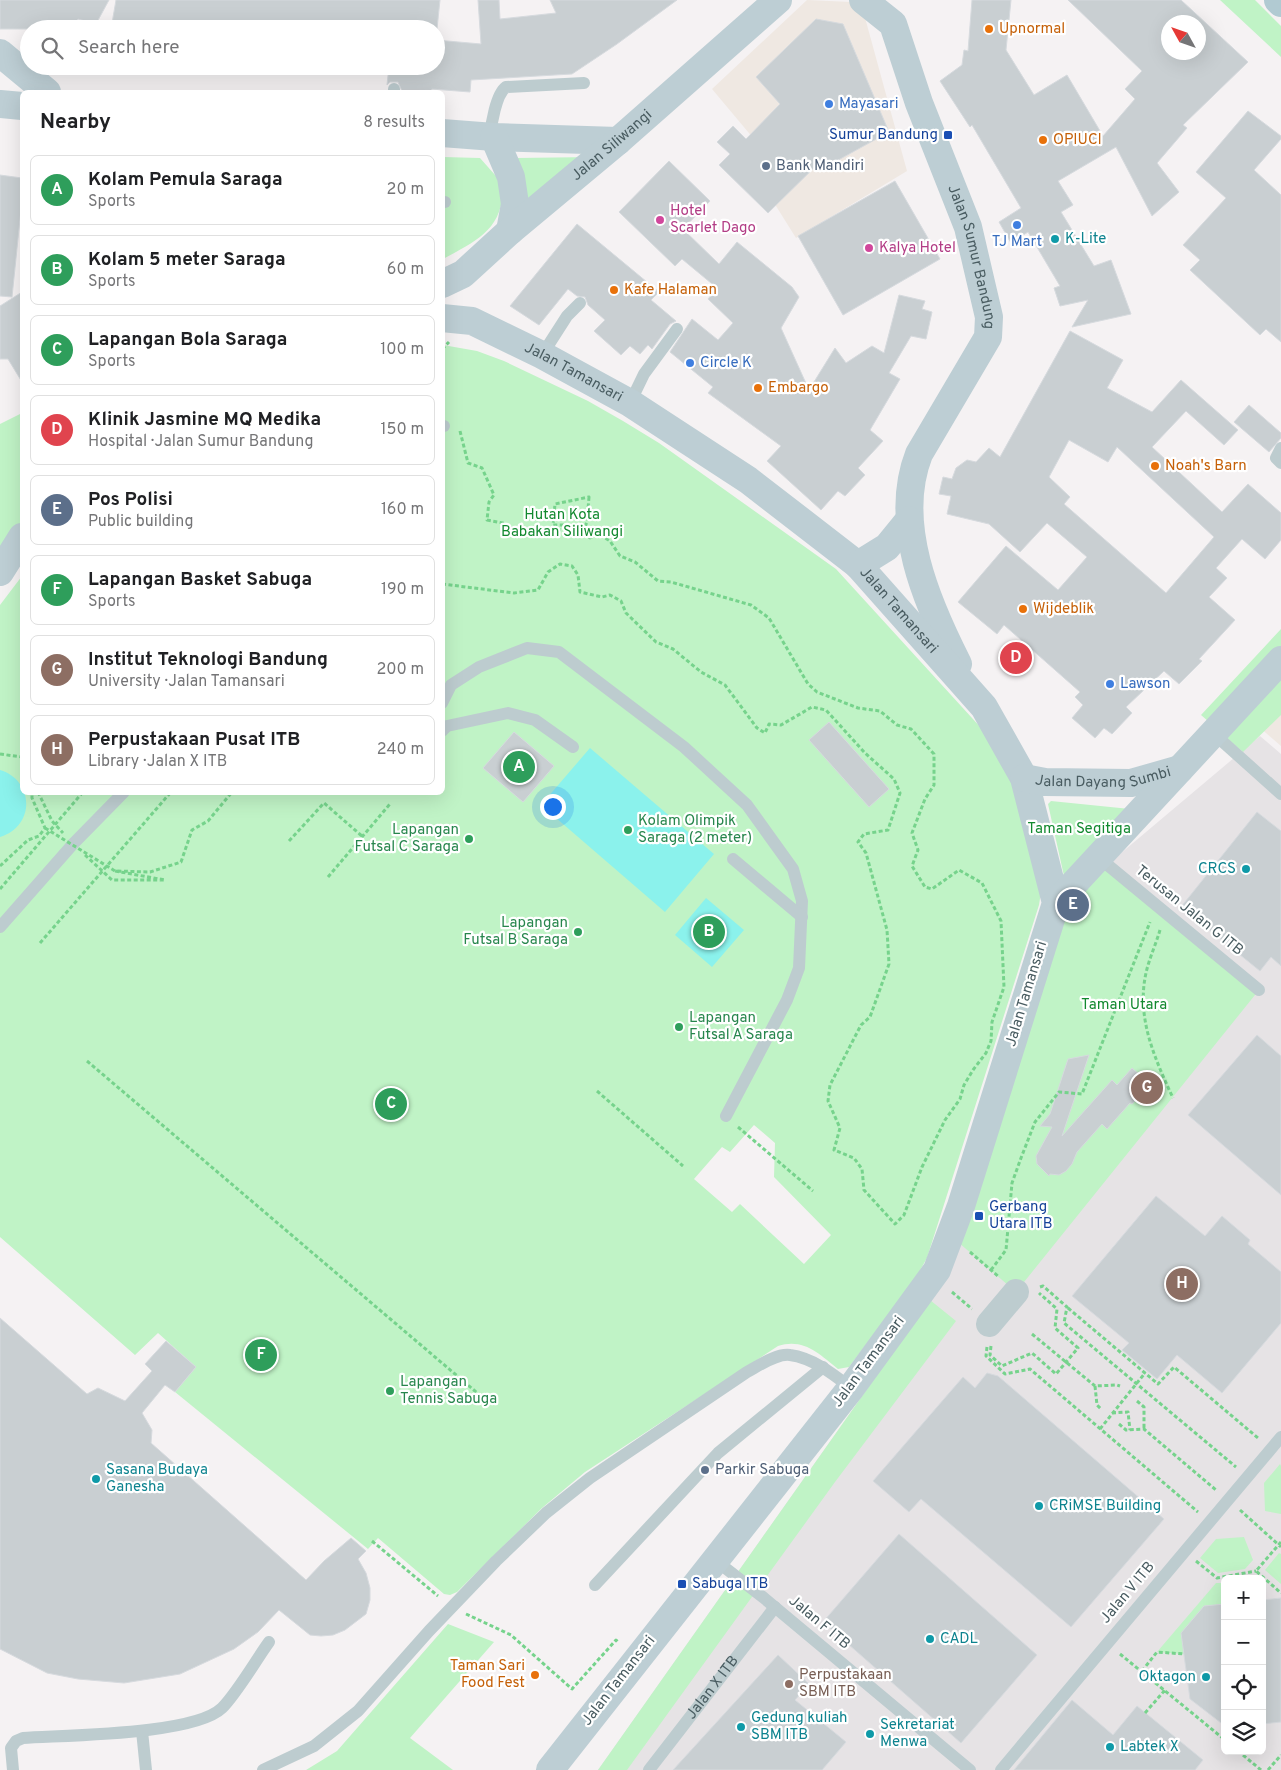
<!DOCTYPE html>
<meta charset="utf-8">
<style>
:root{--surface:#fff;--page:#f2f2f2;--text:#202124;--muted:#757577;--line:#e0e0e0;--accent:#0b8043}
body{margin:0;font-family:Overpass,sans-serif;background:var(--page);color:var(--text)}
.controls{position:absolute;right:15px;bottom:15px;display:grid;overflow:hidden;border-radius:8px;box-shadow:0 5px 20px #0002}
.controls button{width:45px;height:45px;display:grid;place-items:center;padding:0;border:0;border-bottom:1px solid var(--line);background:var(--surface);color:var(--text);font:25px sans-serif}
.compass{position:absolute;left:1161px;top:15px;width:45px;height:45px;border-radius:50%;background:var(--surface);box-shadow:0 5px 20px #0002;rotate:310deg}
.you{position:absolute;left:552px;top:806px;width:18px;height:18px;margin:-12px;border:4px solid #fff;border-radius:50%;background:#1a73e8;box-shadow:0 0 0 8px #1a73e833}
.badge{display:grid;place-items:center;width:32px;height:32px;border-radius:50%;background:var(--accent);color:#fff;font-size:16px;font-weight:700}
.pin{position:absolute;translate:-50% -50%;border:2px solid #fff;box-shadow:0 1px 5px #0006}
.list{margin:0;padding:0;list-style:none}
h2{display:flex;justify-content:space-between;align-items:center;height:65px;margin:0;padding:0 20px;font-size:21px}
h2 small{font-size:16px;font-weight:400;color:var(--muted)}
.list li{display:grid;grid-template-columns:32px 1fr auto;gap:15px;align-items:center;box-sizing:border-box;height:70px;margin:0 10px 10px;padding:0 10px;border:1px solid var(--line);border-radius:8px}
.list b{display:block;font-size:19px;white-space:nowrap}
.list p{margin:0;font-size:16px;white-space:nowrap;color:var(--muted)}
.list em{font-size:16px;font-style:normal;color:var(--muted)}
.icon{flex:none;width:28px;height:28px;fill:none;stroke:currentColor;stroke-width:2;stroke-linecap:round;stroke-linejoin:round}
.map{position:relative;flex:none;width:1281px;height:1770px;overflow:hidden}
.search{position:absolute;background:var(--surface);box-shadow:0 5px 20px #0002;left:20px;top:20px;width:425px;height:55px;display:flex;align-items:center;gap:12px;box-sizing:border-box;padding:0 18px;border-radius:28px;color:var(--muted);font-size:19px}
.panel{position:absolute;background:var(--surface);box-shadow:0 5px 20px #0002;left:20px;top:90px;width:425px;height:705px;border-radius:8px}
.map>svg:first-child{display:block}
.commercial{fill:#efe8e2}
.education{fill:#e6e3e5;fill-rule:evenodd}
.green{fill:#c0f3c6;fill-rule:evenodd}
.water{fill:#8bf2ec}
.building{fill:#c9cfd2;stroke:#d6dade;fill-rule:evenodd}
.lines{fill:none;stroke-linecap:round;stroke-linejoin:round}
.path{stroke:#76d38c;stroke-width:3;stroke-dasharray:4 2.5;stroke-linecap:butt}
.lane{stroke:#bdcccf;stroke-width:12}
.street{stroke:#bdcccf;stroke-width:26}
.secondary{stroke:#bdced4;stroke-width:28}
.primary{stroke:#b1cad2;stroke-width:28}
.path-bridge{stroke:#76d38c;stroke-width:3;stroke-dasharray:4 2.5;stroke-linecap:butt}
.food-dot{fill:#e8710a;stroke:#fff;stroke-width:2}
.shop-dot{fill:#3f7fe0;stroke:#fff;stroke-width:2}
.transit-dot{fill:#1a4fb4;stroke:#fff;stroke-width:2}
.service-dot{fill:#5c6f8a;stroke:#fff;stroke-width:2}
.hotel-dot{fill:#d1479c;stroke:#fff;stroke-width:2}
.culture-dot{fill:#0f9aa8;stroke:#fff;stroke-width:2}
.leisure-dot{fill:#2e9e5b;stroke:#fff;stroke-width:2}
.education-dot{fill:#8d6e63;stroke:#fff;stroke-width:2}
.labels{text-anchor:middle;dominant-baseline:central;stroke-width:4.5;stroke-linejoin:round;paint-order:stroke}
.food-label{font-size:15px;fill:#c56008;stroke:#fff;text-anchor:start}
.shop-label{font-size:15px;fill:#366cbe;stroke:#fff;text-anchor:start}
.transit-label{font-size:15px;fill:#164399;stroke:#fff;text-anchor:start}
.street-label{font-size:15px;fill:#495c61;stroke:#fff}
.service-label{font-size:15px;fill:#4e5e75;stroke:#fff;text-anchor:start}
.hotel-label{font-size:15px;fill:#b23c85;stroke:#fff;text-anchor:start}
.culture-label{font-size:15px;fill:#0d838f;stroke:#fff;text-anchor:start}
.park-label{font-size:15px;fill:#12892f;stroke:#fff}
.leisure-label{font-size:15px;fill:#27864d;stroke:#fff;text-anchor:start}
.education-label{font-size:15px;fill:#785e54;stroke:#fff;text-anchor:start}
</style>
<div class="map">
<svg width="1281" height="1770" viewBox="0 0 1281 1770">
<rect width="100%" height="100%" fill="#f5f2f3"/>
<path class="commercial" d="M807,0L851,2L864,14L907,171L796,238L771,198L790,182L712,89Z
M1281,701V746L1258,726Z"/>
<path class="education" d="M1260,736L1281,754V1770H598L930,1300L1095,875ZM1225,1579H1262V1751H1225Z"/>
<path class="green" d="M1220,0H1255L1281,26V57Z
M443,157L480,158L503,184C504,229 478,240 443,259Z
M594,157L530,212L516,158Z
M443,345L477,351L504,361L588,401L623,421L659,443L836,569L993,741L1016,779L1041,892L1039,905L927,1258L914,1281L849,1367L838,1369C819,1354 804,1338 778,1346L585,1472L542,1508L457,1592L450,1595L444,1594L378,1538L368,1549L175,1392L196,1367L158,1333L135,1355L0,1237V605L22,576V792H442ZM754,1125L775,1143L774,1177L831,1235L804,1264L740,1204L732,1212L694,1179L722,1147L730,1152Z
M22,413V554L0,584V424Z
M1281,629V660L1216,728L1201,715Z
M1281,672V715L1243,752L1223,735Z
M1051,801L1130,809L1064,876L1048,804Z
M1098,859L1259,990L1016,1292L951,1236L1056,903Z
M930,1300L956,1321L835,1482L627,1770H598Z
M1280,1464L1281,1466V1514L1265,1511L1264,1483Z
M1244,1537L1253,1560L1245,1569L1218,1573L1200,1558L1216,1539Z
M1279,1553L1281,1554V1584L1265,1570Z
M1216,1583H1225V1604L1204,1606L1182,1633L1184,1654L1157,1652Z
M448,1624L494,1642L410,1738L453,1770H306L337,1751Z"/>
<path class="water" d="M590,748L714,854L665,912L541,805Z
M0,770C34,780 36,826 0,837Z
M706,898L744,930L712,967L675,935Z"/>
<path class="building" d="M0,0H109L96,24L78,19L69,29H0Z
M116,0H440L437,29H111Z
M478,0H499L500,19L556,13L550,0H677L617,44L572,74L471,80L470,92L432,89L431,92L402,91L398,82H390L387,85L389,66H436V40L481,44Z
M972,0H1011L1006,50L1034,95L1067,75L1103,136L1135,99L1125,89L1142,71L1068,0H1181L1248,62L1183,125L1187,128L1157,163L1179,192L1152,216L1116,147L1058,181L1073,205L1061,212L1094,266L1111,260L1131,314L1072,327L1088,300L1060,306L1054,288L1060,286L1028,232L1011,243L999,222L1021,208L972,125L970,127L940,81L962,65L964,50L968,51ZM1168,22H1198V52H1168Z
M816,19L843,24L889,132L831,164L825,157L768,213L719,165L730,154L717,142L733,126L746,139L780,104L756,77Z
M1248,111L1281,136V139L1254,170L1281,195V342L1266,329L1260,335L1190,270L1200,260L1183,245L1226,198L1196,172Z
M669,161L710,201L683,229L719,264L737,242L792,287L799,297L781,328L809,390L835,348L846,363L872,346L884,353L899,295L925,301L922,309L932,312L926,339L911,336L889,373L900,379L870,430L883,441L858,468L865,475L845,496L838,491L821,510L767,461L781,446L708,393L713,387L670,352L692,319L718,340L733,323L708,299L717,288L682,259L675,266L619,212Z
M0,175L22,178V200L12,297L0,296Z
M895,181L940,259L843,315L798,236Z
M577,224L659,292L651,300L676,321L670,324L652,349L648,345L640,354L630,346L621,355L594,331L605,320L588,305L585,297L577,296L568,289L539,325L510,306Z
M22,292V382L8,359H0V306Z
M1070,331L1123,360L1107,388L1152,412L1181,380L1238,430L1224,445L1186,411L1152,447L1222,512L1248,484L1281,513V540L1265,559L1242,539L1216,568L1227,578L1209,597L1235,620L1199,659L1202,661L1179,684L1164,671L1126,707L1132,713L1112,734L1104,728L1095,738L1072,718L1083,705L1075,697L1080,692L1004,625L997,634L958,602L1006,546L1058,590L1087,557L1047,523L1020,552L989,524L947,514L951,496L939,494L943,477L952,479L956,468L967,460L976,462L989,448L1000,457ZM1069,440L1108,462L1117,447L1214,537L1166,593L1064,504L1070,497L1049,477Z
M1249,405L1281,433V438L1269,452L1234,422Z
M829,722L889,789L869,807L809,740Z
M514,732L554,766L523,802L483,768Z
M1257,812L1281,831V966L1271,957L1260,971L1181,907Z
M1257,1035L1281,1056V1195L1188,1115Z
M1089,1055L1062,1136L1112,1080L1117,1085L1132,1068L1150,1084L1132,1104L1130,1103L1107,1129L1102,1124L1077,1152L1072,1164L1066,1171L1059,1175L1050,1174L1049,1176L1037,1164L1036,1156L1052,1127L1040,1126L1050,1114L1068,1059Z
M1156,1196L1205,1236L1222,1216L1250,1240L1248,1244L1281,1272V1323L1222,1393L1177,1355L1157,1379L1122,1350L1129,1343L1072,1296Z
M0,1318L87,1394L98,1388L125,1401L152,1371L145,1364L166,1341L196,1367L175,1392L165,1385L142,1413L152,1430L151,1443L306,1580L324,1561L351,1538L366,1551L358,1559L366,1573L370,1588V1600L366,1614L345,1630L333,1635L321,1636L310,1635L279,1610L258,1632L234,1649L180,1674L124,1683L78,1679L47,1673L0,1649Z
M987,1373L998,1376L1164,1519L1071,1627L921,1499L909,1512L873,1481L963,1377L975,1388Z
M899,1534L1037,1655L961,1743L823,1622Z
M1281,1598V1722L1262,1724V1600Z
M1225,1604V1726L1190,1699L1181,1633L1204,1606Z
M778,1655L809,1684L795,1700L846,1742L822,1770H673Z
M1072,1700L1113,1735L1137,1706L1203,1760L1195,1770H1014Z"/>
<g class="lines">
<path class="path" d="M442,349L449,342
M460,431L468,463L482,468L494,495L489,502L487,520L503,523L511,528L583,531
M589,497L587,522L583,531L581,525H553L555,504Z
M0,754L22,757
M38,792L52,821L63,833
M289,841L324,803L363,837
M85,855L112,880H165L115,871L150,872L181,862L192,830L208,821L232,792
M0,866L28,840L39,836L45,828L32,798V792
M328,877L390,804
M1160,930C1156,944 1149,959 1146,973C1136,1018 1155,1059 1173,1098
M87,1061L482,1397
M597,1091L683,1166
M738,1127L813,1191
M970,1252L999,1277
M991,1270L1006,1250L1012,1183L1021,1158L1035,1122L1059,1092L1082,1094L1150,922
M1040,1287L1043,1286L1067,1307L1064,1323L1236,1467
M952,1292L972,1309
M1068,1308L1158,1384L1174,1367L1258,1438
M1032,1334L1095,1386L1117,1385L1120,1386
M991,1346L990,1355L1002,1366L1032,1353L1056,1374L1078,1348L1055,1328L1057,1309L1039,1293
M987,1347L986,1356L1005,1374L1030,1369L1198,1512
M1095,1386L1097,1405L1101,1409
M1137,1401L1144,1407V1429
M1112,1413L1128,1412L1130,1430
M1119,1424L1126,1430L1144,1429L1216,1490
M1100,1429L1145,1373
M1240,1510L1281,1547
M372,1541L438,1596
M1281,1542L1256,1571L1281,1593
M1196,1561L1217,1578L1256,1571
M466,1614L511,1635L572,1689L616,1640L619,1643
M1120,1654L1225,1740
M1142,1671L1157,1652L1184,1654
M1145,1713L1165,1690
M1238,1751L1261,1770
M1268,1770L1281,1755"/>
<g class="lane">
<path d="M394,89V92"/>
<path d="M490,137C491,125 496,94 506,87L584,83"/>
<path d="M442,202H445"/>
<path d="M542,355L567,316L580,303"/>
<path d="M630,403L644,374L677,329"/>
<path d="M442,426H444"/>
<path d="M1281,448L1276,458L1281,463"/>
<path d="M442,703L451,685L479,667L527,648L559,652L684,747L747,805L793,869L802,901L799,968L787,1000L726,1116"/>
<path d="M442,731L447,726L508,713L535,720L573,747"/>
<path d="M1214,734L1281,794"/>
<path d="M1098,857L1259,990"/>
<path d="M733,859L802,917"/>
<path d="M0,927L73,844L124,792"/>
<path d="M715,1560L764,1598L970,1770"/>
<path d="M595,1585L718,1453L823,1367"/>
<path d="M142,1731L146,1770"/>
<path d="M13,1770L11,1748L16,1741L23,1738C66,1735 194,1735 222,1708C237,1693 256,1660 269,1642"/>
<path d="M263,1770L314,1746L358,1711L429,1631L496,1561L546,1513L590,1478L747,1372C758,1366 777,1353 790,1355C813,1358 833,1374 851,1388"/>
<path id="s1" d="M649,1770L775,1607"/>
<path d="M1001,1770L1281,1437"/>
</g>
<path class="street" d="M989,1324L1016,1292"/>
<g class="secondary">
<path id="s2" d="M863,0L893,24L919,103L968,227L989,317L988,337L919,454C892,523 927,603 958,664"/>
<path d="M0,53L47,92"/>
<path d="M0,104L22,106"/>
<path d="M442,133L494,137L618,141"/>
<path d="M494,137L511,177L515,204L510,231"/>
<path id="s3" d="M442,284L463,274L510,231L618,141L778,0"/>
<path id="s4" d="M442,318L472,321L542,355L630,403L748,480L858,565L984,707L1024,778L1056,903L961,1206L937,1270L851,1388L550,1770"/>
<path d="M858,565L887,547L909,520"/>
<path d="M0,572L22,537"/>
<path id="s5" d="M1024,778L1045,782L1131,783L1180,769"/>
<path d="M1056,903L1281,660"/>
</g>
<path class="primary" d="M1278,0L1281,3"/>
<path class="path-bridge" d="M442,584L514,593L538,590L548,572L560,564L572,566L578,575L580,592L602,597L610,595L621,601L626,613L656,642L673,649L701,672L725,685L757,728L765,733L769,724L781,725L812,707L826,710L865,753L894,779L900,793L888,830L864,834L858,842L866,853L887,930L889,964L870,1017L861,1025L830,1085L828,1101L840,1128L834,1150L854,1158L862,1169L864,1190L895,1224L904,1215L922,1167L945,1120L960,1099L964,1085L973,1070L986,1053L991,1041L992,1022L1004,987L1001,921L982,883L959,870L932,889L925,887L912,866L918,850L912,833L925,799L934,785V754L911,729L897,725L880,711L858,708L817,692L808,684L769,618L751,605L671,582L658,581L635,562L620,556L610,541L599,534L590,538L583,531
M45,828L115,871
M0,889L83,792
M40,943L171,792"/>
</g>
<g class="food-dot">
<circle cx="989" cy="29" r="5"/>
<circle cx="1043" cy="140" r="5"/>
<circle cx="614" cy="290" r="5"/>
<circle cx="758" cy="388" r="5"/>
<circle cx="1155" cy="466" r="5"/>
<circle cx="1023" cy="609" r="5"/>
<circle cx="535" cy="1675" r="5"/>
</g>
<g class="shop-dot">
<circle cx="829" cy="104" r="5"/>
<circle cx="1017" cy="225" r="5"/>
<circle cx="690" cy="363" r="5"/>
<circle cx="1110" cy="684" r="5"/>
</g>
<g class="transit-dot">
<rect x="943" y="130" width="10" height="10" rx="2.5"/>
<rect x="974" y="1211" width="10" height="10" rx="2.5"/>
<rect x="677" y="1579" width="10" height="10" rx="2.5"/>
</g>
<g class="service-dot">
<circle cx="766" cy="166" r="5"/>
<circle cx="705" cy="1470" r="5"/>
</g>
<g class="hotel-dot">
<circle cx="660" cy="220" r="5"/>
<circle cx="869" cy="248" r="5"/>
</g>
<g class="culture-dot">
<circle cx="1055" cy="239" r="5"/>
<circle cx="1246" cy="869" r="5"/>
<circle cx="96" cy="1479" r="5"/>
<circle cx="1039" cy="1506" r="5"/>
<circle cx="930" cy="1639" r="5"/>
<circle cx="1206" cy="1677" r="5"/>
<circle cx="741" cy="1727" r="5"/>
<circle cx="870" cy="1734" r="5"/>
<circle cx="1110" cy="1747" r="5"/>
</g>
<g class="leisure-dot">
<circle cx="628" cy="830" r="5"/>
<circle cx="469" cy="839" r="5"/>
<circle cx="578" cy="932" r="5"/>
<circle cx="679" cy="1027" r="5"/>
<circle cx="390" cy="1391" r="5"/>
</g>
<circle class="education-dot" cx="789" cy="1684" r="5"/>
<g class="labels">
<g class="food-label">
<text x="999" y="29">Upnormal</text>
<text x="1053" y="140">OPIUCI</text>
<text x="624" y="290">Kafe Halaman</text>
<text x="768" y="388">Embargo</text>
<text x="1165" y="466">Noah's Barn</text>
<text x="1033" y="609">Wijdeblik</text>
<text x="525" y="1666" text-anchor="end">Taman Sari<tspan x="525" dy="17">Food Fest</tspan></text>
</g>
<g class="shop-label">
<text x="839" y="104">Mayasari</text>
<text x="1017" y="242" text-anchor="middle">TJ Mart</text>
<text x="700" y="363">Circle K</text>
<text x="1120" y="684">Lawson</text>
</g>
<g class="transit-label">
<text x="938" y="135" text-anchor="end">Sumur Bandung</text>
<text x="989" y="1207">Gerbang<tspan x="989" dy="17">Utara ITB</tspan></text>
<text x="692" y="1584">Sabuga ITB</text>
</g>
<g class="street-label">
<text stroke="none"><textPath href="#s3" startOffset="220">Jalan Siliwangi</textPath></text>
<text stroke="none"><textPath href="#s2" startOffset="285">Jalan Sumur Bandung</textPath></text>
<text stroke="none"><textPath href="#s4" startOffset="144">Jalan Tamansari</textPath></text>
<text stroke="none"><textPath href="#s4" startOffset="549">Jalan Tamansari</textPath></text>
<text stroke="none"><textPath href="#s5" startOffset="80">Jalan Dayang Sumbi</textPath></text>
<text transform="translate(1189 911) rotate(39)">Terusan Jalan G ITB</text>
<text transform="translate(1027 994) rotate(-73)">Jalan Tamansari</text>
<text transform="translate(869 1362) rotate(-53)">Jalan Tamansari</text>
<text transform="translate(1128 1593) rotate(-50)">Jalan V ITB</text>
<text transform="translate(819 1623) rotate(40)">Jalan F ITB</text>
<text transform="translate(619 1681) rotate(-52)">Jalan Tamansari</text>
<text stroke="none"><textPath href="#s1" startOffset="104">Jalan X ITB</textPath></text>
</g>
<g class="service-label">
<text x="776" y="166">Bank Mandiri</text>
<text x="715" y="1470">Parkir Sabuga</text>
</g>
<g class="hotel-label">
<text x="670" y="211">Hotel<tspan x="670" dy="17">Scarlet Dago</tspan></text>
<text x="879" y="248">Kalya Hotel</text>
</g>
<g class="culture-label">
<text x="1065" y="239">K-Lite</text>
<text x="1236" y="869" text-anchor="end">CRCS</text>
<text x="106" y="1470">Sasana Budaya<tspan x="106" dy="17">Ganesha</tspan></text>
<text x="1049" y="1506">CRiMSE Building</text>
<text x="940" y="1639">CADL</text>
<text x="1196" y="1677" text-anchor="end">Oktagon</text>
<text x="751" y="1718">Gedung kuliah<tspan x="751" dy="17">SBM ITB</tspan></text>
<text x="880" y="1725">Sekretariat<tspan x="880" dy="17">Menwa</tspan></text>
<text x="1120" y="1747">Labtek X</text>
</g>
<g class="park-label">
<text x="562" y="515">Hutan Kota<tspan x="562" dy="17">Babakan Siliwangi</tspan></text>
<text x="1079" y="829">Taman Segitiga</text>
<text x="1124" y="1005">Taman Utara</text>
</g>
<g class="leisure-label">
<text x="638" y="821">Kolam Olimpik<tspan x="638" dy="17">Saraga (2 meter)</tspan></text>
<text x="459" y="830" text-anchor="end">Lapangan<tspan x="459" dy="17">Futsal C Saraga</tspan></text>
<text x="568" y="923" text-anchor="end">Lapangan<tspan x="568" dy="17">Futsal B Saraga</tspan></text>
<text x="689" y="1018">Lapangan<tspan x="689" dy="17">Futsal A Saraga</tspan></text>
<text x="400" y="1382">Lapangan<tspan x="400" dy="17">Tennis Sabuga</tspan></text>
</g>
<g class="education-label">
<text x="799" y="1675">Perpustakaan<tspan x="799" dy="17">SBM ITB</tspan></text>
</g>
</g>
</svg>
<div class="controls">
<button>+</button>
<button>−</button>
<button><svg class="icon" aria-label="locate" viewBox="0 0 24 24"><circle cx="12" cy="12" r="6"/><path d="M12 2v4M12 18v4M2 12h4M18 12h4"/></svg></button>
<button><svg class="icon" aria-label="layers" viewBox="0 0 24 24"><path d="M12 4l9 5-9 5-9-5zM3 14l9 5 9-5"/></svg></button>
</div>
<svg class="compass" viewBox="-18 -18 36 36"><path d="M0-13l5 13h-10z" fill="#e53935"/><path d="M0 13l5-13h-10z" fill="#757577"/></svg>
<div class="you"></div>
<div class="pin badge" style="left:519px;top:767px;background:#2e9e5b">A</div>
<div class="pin badge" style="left:709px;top:932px;background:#2e9e5b">B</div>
<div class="pin badge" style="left:391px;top:1104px;background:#2e9e5b">C</div>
<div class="pin badge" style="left:1016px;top:658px;background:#e0444e">D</div>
<div class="pin badge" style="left:1073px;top:905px;background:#5c6f8a">E</div>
<div class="pin badge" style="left:261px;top:1355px;background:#2e9e5b">F</div>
<div class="pin badge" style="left:1147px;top:1088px;background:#8d6e63">G</div>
<div class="pin badge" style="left:1182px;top:1284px;background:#8d6e63">H</div>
<div class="search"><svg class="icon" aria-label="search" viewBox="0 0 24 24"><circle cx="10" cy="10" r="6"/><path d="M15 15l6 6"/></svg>Search here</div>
<section class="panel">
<h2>Nearby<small>8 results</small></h2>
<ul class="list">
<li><span class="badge" style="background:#2e9e5b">A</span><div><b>Kolam Pemula Saraga</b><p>Sports</p></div><em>20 m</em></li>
<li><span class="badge" style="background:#2e9e5b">B</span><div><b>Kolam 5 meter Saraga</b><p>Sports</p></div><em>60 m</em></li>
<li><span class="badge" style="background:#2e9e5b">C</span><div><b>Lapangan Bola Saraga</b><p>Sports</p></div><em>100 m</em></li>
<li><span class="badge" style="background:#e0444e">D</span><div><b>Klinik Jasmine MQ Medika</b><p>Hospital · Jalan Sumur Bandung</p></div><em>150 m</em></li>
<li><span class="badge" style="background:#5c6f8a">E</span><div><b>Pos Polisi</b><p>Public building</p></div><em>160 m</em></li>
<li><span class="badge" style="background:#2e9e5b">F</span><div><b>Lapangan Basket Sabuga</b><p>Sports</p></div><em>190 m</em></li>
<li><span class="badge" style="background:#8d6e63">G</span><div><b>Institut Teknologi Bandung</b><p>University · Jalan Tamansari</p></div><em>200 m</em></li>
<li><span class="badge" style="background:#8d6e63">H</span><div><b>Perpustakaan Pusat ITB</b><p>Library · Jalan X ITB</p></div><em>240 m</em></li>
</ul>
</section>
</div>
